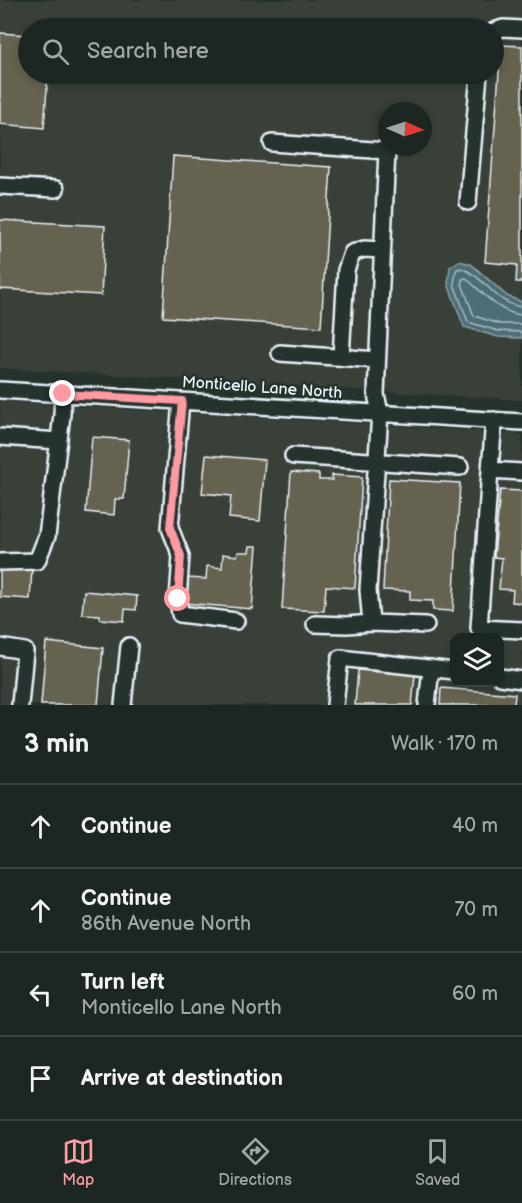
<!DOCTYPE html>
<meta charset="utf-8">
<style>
:root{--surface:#1c2622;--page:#252e2a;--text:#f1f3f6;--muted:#a0a5a5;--line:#3a4340;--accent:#ff9aa2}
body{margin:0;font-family:"Balsamiq Sans",sans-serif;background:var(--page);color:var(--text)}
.controls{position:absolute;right:18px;bottom:18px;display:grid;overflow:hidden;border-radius:12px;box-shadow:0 3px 9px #0003}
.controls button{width:54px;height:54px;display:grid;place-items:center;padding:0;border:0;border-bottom:2px solid var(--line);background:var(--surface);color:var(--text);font:30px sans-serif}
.compass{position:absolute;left:378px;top:102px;width:54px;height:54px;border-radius:50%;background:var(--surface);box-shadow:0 3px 9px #0003;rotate:93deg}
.stop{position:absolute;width:18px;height:18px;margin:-14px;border:4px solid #ff9aa2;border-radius:50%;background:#fff}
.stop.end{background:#ff9aa2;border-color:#fff;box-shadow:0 2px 6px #0008}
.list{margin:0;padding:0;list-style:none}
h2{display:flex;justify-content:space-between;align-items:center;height:78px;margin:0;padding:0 24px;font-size:26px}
h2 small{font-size:20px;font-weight:400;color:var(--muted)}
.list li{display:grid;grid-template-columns:39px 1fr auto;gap:18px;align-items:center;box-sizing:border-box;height:84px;padding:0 24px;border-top:2px solid var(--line)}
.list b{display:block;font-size:22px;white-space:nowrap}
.list p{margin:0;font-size:20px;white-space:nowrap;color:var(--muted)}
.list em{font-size:20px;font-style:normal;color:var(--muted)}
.icon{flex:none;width:33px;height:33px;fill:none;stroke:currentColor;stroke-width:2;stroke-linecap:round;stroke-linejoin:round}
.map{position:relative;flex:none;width:522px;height:705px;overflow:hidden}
.search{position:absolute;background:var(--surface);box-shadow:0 3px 9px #0003;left:18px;right:18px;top:18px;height:66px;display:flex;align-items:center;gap:15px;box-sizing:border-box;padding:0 21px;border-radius:33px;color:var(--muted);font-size:22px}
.sheet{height:414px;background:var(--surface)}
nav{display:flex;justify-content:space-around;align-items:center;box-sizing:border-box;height:84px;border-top:2px solid var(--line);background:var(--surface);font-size:16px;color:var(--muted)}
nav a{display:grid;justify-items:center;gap:3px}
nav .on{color:var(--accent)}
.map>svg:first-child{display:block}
.built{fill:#394137;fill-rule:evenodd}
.water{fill:#4e6d74;stroke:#8ca2a9;stroke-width:1.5}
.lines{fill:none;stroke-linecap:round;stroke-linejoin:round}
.shore{stroke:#aabcc3;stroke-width:1.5}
.building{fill:#65634f;stroke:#e8f1f8;stroke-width:1.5}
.minor-casing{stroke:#e8f1f8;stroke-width:20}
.minor{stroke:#26332d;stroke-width:15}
.route{stroke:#ff9aa2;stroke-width:8}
.labels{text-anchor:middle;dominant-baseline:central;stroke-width:5;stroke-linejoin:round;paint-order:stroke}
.street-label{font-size:16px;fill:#e8f1f8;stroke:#26332d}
</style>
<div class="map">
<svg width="522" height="705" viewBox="0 0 522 705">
<rect width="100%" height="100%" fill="#26332d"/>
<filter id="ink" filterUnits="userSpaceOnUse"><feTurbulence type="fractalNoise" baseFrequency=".0167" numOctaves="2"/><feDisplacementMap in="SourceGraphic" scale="12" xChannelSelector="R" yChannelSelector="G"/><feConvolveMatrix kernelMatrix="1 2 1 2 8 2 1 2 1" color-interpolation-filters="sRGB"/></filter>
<g filter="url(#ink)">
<path class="built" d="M0,0H522V400L0,368ZM28,28H494V74H28ZM387,111H423V147H387Z
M0,401L522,434V705H0ZM454,638H500V682H454Z"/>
<path class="water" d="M459,261L471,264L507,296L522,302V338L498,337L464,327L448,284L450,267Z"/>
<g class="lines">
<path class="shore" d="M522,307C494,304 484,274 460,268L456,270L454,284L468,322L498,331L522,332
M522,315C499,313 483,293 466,278L462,279V284L474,316L500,324H522"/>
</g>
<path class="building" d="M0,33L28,35V74H48L44,128L0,124Z
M501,45L522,46V282H516L517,265L485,262Z
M173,156L331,167L321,327L163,317Z
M0,220L105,226L101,295L0,289Z
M92,437L129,440L124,499H115L114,515L86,512Z
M206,455L265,460L260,521L229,518L231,496L202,493Z
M291,472L319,474V480H332V475L362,477L355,588L326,586L324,611L282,609Z
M389,479L460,483L453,611L433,610V601L410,600V591L383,590Z
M500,490L522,491V603L512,602L513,590L499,589L502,558L494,557Z
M250,546H257L252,609L184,603L186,578L206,579L207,566L222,568L223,554L237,556L238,552H249Z
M0,567L32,569L30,599L0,597Z
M84,591L137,596L136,610L125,609L124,621L100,619V615L82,614Z
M46,642L103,648L98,705H41Z
M358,670L415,675L412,705H355Z
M441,688L515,694L514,705H440Z"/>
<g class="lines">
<g class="minor-casing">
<path id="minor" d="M494,31L503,28L522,29
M272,143L387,151L376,394L380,413L368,590L371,623L347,625L315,624
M0,186L56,189
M468,202L479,74
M280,353L377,360
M341,357L346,270L352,253L364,249L382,250
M0,390L522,422
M181,401L170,528L181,556L178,599L180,614L236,621
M494,420L490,470L522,472
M0,437L59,441
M293,456L460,467
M490,470L479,628L522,630
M0,562L37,561L47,536L62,415L63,394
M371,623L426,625
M0,647L25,651L20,705
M500,677L522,680
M123,705L129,646
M335,705L340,658L454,671
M427,705L431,668"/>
</g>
<use href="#minor" class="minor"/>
</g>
</g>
<g class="lines" filter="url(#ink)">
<path class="route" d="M63,394L182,401L170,528L181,556L178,599"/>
</g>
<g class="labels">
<g class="street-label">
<text transform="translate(262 388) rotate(4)">Monticello Lane North</text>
</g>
</g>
</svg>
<div class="controls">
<button><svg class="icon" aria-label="layers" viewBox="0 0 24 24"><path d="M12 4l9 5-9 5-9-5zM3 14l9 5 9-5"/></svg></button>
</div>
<svg class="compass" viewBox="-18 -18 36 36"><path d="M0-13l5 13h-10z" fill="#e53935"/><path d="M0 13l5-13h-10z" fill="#a0a5a5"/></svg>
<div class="stop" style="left:178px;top:599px"></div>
<div class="stop end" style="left:63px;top:394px"></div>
<div class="search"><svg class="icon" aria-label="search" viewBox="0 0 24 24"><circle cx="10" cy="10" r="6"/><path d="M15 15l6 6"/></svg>Search here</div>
</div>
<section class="sheet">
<h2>3 min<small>Walk · 170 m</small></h2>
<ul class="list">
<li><svg class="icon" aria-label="ahead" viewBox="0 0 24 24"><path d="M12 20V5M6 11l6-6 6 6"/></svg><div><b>Continue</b></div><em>40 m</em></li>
<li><svg class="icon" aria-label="ahead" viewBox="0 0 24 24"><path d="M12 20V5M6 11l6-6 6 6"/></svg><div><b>Continue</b><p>86th Avenue North</p></div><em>70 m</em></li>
<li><svg class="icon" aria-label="left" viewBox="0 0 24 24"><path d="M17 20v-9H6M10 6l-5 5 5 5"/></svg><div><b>Turn left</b><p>Monticello Lane North</p></div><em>60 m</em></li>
<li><svg class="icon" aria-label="arrive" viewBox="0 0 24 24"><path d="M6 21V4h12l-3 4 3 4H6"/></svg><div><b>Arrive at destination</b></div></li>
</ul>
</section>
<nav>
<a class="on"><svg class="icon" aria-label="map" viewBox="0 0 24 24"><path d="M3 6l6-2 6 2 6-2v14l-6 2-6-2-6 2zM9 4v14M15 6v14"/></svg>Map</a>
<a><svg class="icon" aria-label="directions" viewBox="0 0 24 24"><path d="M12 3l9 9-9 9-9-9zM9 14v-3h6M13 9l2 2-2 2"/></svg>Directions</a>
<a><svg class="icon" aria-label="saved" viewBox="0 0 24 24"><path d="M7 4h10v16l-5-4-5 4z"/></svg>Saved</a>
</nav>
